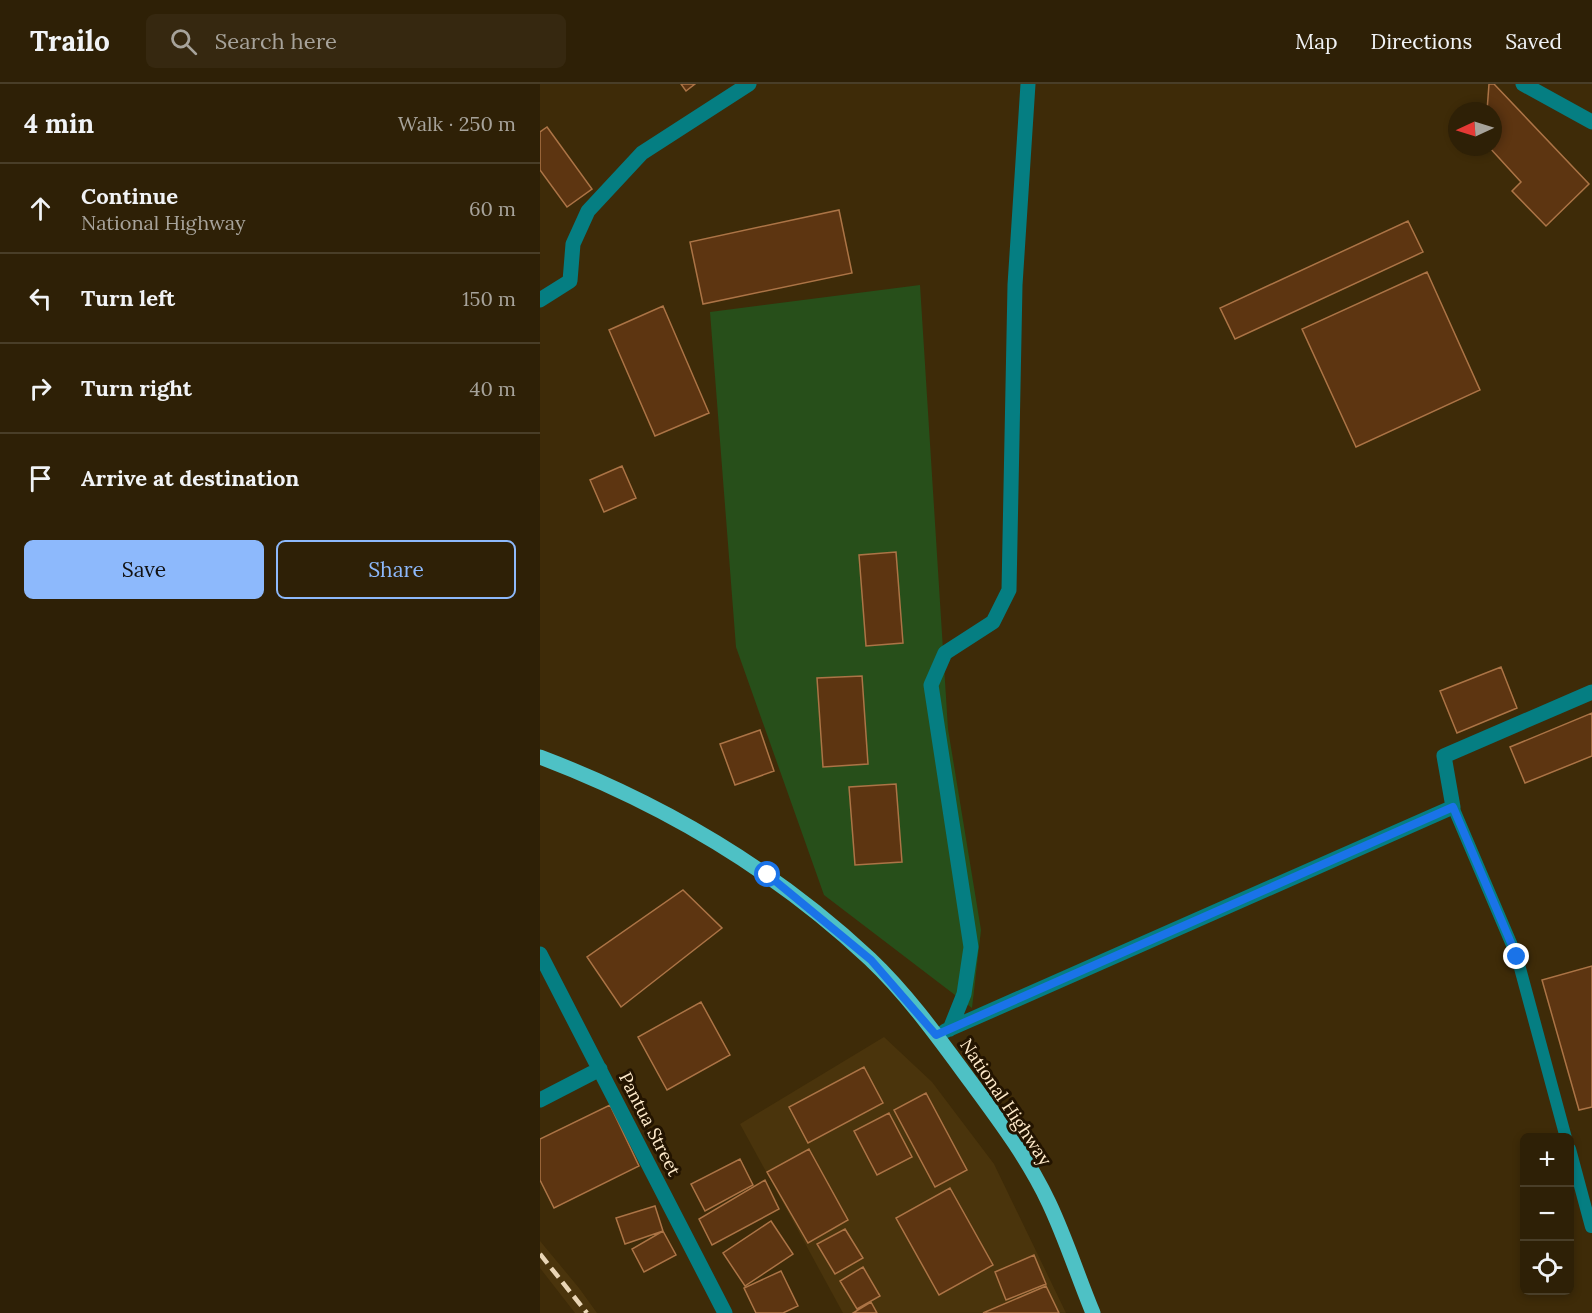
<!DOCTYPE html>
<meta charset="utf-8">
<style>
:root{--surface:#2e2006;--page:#362810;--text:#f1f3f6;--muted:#a7a39b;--line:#493e28;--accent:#8db9fc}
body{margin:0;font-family:Lora,serif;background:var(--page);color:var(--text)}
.controls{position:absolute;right:18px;bottom:18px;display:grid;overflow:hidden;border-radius:9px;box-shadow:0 3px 9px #0003}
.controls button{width:54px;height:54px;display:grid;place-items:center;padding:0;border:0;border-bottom:2px solid var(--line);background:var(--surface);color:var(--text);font:30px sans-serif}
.compass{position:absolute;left:908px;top:18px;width:54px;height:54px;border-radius:50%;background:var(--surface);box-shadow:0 3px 9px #0003;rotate:266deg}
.stop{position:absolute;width:18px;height:18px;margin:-14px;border:4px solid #1a73e8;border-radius:50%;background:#fff}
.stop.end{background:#1a73e8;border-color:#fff;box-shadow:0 2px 6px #0008}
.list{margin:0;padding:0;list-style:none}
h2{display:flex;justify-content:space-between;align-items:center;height:78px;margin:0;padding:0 24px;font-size:26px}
h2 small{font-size:20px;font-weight:400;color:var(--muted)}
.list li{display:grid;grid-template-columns:39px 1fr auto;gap:18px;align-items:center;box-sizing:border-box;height:90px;padding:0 24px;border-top:2px solid var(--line)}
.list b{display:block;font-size:22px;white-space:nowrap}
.list p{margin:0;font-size:20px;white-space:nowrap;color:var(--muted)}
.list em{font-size:20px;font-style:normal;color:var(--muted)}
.actions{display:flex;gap:12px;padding:18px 24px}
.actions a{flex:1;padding:14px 0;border:2px solid var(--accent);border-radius:9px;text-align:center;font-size:21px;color:var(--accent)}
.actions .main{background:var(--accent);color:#111}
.icon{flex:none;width:33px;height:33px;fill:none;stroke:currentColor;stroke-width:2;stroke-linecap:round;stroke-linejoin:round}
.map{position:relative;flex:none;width:1052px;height:1229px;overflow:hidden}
header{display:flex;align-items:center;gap:36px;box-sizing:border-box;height:84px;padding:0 30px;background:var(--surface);border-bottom:2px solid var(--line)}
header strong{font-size:28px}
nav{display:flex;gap:33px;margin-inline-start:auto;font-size:21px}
.search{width:420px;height:54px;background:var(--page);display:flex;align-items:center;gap:15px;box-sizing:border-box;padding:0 21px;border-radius:9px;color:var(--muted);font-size:22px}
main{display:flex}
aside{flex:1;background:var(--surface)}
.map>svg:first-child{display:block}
.built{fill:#4a340c}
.green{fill:#274f1a}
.building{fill:#5d3511;stroke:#ac7446;stroke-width:1.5}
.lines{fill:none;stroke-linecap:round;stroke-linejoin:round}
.service{stroke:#057e82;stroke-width:12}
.minor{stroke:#057e82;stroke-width:15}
.primary{stroke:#4ec1c5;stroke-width:15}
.rail{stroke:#e9d5b5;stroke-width:4.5;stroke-dasharray:12 6;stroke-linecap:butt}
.route{stroke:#1a73e8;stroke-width:8}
.labels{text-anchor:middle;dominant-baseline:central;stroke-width:6;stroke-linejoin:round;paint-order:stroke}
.street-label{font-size:18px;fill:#ffebcb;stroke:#231400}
</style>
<header>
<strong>Trailo</strong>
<div class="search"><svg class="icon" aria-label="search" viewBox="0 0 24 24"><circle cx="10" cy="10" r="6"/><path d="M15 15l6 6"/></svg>Search here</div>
<nav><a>Map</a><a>Directions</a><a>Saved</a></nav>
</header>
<main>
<aside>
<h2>4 min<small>Walk · 250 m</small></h2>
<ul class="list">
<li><svg class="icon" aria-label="ahead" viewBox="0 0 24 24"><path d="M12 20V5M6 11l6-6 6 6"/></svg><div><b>Continue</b><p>National Highway</p></div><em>60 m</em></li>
<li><svg class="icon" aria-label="left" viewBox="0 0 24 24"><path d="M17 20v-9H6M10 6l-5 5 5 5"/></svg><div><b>Turn left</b></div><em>150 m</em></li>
<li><svg class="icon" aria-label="right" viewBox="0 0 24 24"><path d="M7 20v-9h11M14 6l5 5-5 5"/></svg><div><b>Turn right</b></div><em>40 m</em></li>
<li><svg class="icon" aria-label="arrive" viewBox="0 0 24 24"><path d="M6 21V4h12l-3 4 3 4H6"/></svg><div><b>Arrive at destination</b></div></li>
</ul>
<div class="actions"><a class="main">Save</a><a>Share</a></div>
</aside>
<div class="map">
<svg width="1052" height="1229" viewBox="0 0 1052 1229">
<rect width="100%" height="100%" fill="#3e2b08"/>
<path class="built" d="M344,953L392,998L454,1080L526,1229H303L200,1040Z
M0,1157L39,1204L57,1229H35L0,1184Z"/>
<path class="green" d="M380,201L408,645L441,846L432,924L284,811L196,563L170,228Z"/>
<path class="building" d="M141,0H155L146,7Z
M949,0H954L1049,100L1006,142L972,107L981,98L949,63H953V27H947Z
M7,43L52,105L27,123L0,86V48Z
M299,126L312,189L163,220L150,158Z
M868,137L883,168L695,255L680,224Z
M887,188L940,306L816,363L762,245Z
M123,222L169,329L115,352L69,246Z
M82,382L96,414L64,428L50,396Z
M356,468L363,559L326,562L319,471Z
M961,583L977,624L917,649L900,607Z
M322,592L328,680L283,683L277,594Z
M1052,629V672L985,699L970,663Z
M220,646L234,687L195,701L180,660Z
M356,700L362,778L315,781L309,703Z
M143,806L182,844L81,923L47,873Z
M1052,882V1023L1039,1026L1002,896Z
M161,918L190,971L127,1006L98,953Z
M324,983L343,1019L268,1059L249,1023Z
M386,1009L427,1086L395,1103L354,1026Z
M70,1021L99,1082L14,1124L0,1096V1055Z
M349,1029L372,1073L337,1091L314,1047Z
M269,1065L308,1136L268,1159L227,1088Z
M200,1075L213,1101L165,1127L151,1100Z
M225,1096L239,1125L172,1161L159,1135Z
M410,1104L453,1181L399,1211L356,1134Z
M115,1122L123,1147L85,1160L76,1134Z
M231,1137L253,1170L205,1202L183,1169Z
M305,1145L323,1174L295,1190L277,1160Z
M123,1147L136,1171L104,1188L92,1165Z
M494,1171L506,1200L466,1216L455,1188Z
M323,1183L340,1212L317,1225L300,1197Z
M241,1187L258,1222L243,1229H216L204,1204Z
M506,1202L519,1229H443Z
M331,1218L337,1229H313Z"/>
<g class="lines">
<path class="service" d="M913,723L977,873L1026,1054
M1030,1065L1051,1143"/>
<path class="minor" d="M983,0L1052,38
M0,216L30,197L33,160L48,127L102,69L209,0
M0,870L185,1229
M410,945L424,910L431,863L391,601L405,569L453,538L469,506L475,201L488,0
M405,947L913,723L904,672L1052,608
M0,1016L60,985"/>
<path class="primary" d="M0,673C121,719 235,786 330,875C368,911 400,956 431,998C459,1036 489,1076 509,1119C526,1155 538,1193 553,1229"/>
<path class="rail" d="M0,1170L47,1229"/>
</g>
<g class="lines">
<path class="route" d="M228,791L331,876L396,951L913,723L977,873"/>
</g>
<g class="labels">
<g class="street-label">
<text transform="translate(466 1018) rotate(56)">National Highway</text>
<text transform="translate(110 1040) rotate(63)">Pantua Street</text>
</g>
</g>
</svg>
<div class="controls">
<button>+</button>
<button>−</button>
<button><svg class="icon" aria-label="locate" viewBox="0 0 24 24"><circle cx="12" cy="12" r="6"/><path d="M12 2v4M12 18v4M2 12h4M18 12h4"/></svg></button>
</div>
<svg class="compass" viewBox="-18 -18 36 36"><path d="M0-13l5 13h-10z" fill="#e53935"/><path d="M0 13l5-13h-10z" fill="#a7a39b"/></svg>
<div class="stop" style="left:228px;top:791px"></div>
<div class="stop end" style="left:977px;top:873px"></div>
</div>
</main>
